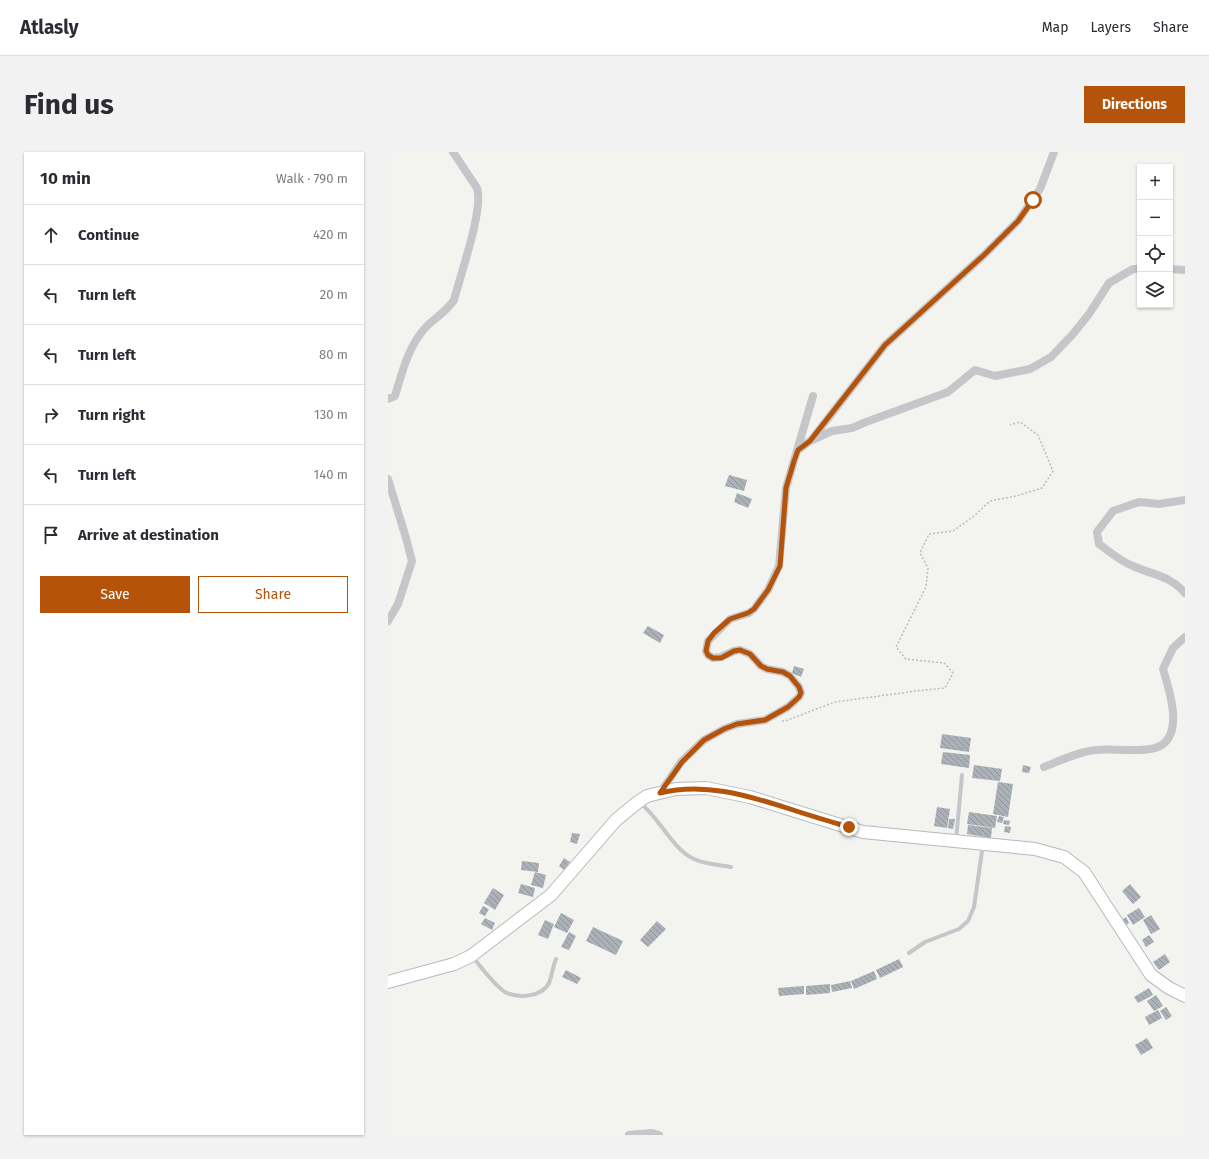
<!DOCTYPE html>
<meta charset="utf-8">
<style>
:root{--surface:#fff;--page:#f2f2f3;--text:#2b2b33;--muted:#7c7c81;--line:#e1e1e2;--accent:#b45309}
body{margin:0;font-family:"Fira Sans",sans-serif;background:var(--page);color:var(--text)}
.controls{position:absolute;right:12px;top:12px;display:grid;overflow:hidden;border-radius:0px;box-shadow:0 1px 3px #0004}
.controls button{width:36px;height:36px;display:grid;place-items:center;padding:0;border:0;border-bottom:1px solid var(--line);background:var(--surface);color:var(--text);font:20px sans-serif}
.stop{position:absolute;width:12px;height:12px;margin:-9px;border:3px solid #b45309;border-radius:50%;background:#fff}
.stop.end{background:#b45309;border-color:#fff;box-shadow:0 1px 4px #0008}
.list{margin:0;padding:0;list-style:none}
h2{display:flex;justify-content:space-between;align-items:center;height:52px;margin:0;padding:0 16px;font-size:17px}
h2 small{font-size:13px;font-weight:400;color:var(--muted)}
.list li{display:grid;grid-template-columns:26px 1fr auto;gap:12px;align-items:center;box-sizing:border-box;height:60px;padding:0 16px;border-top:1px solid var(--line)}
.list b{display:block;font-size:15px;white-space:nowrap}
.list em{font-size:13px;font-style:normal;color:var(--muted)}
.actions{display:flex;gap:8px;padding:12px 16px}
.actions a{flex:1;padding:9px 0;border:1px solid var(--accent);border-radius:0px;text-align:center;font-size:14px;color:var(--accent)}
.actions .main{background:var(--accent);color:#fff}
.icon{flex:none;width:22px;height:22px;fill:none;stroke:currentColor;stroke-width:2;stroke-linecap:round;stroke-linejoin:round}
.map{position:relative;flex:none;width:797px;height:983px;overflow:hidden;border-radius:0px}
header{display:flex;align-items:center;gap:24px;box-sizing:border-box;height:56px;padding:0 20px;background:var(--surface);border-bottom:1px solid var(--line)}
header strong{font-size:19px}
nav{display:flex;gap:22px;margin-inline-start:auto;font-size:14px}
.intro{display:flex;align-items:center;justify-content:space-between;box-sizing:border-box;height:96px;padding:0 24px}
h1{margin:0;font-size:28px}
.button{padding:10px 18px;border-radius:0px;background:var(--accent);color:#fff;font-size:14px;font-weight:700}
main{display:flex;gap:24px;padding:0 24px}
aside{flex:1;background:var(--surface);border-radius:0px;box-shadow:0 1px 3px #0004}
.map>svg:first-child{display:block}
.building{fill:url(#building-back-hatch)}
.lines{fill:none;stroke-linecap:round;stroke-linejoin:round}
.secondary-casing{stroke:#b6b9be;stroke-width:14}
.path{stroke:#bbbcbf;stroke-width:1.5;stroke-dasharray:2 2;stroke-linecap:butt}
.service{stroke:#c4c6ca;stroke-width:4}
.minor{stroke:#c4c6ca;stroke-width:8}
.secondary{stroke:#fff;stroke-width:12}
.route{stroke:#b45309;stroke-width:5}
</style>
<header>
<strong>Atlasly</strong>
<nav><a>Map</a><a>Layers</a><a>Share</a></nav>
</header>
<div class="intro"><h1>Find us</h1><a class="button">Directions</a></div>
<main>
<aside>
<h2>10 min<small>Walk · 790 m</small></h2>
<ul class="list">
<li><svg class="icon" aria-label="ahead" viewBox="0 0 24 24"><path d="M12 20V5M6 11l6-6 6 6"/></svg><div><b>Continue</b></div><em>420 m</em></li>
<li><svg class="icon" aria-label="left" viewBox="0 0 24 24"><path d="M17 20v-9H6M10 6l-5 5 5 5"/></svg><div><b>Turn left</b></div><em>20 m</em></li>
<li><svg class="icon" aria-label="left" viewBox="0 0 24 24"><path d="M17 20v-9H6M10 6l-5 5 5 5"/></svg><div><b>Turn left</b></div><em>80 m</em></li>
<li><svg class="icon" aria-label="right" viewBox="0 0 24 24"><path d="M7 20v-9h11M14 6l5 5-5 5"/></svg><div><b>Turn right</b></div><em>130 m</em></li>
<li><svg class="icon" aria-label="left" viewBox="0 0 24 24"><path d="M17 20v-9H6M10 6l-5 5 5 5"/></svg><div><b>Turn left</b></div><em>140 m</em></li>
<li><svg class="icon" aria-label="arrive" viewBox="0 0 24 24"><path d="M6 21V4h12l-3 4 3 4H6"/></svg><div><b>Arrive at destination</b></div></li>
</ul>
<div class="actions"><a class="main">Save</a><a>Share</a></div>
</aside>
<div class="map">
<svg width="797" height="983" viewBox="0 0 797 983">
<defs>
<pattern id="building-back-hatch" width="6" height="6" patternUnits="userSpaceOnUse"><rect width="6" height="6" fill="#acb1b8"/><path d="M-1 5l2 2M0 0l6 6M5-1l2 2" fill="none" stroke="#90949b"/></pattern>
</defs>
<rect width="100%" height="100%" fill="#f3f4f0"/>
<path class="building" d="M341,323L359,328L356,339L337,334Z
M349,341L364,347L360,356L346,350Z
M260,474L276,483L272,491L255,481Z
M406,514L416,517L413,525L404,521Z
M554,582L583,586L581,600L552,596Z
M555,600L582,603L581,616L553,612Z
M586,613L614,617L612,629L584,626Z
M635,613L643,615L641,621L634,620Z
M610,630L625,632L620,665L605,662Z
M549,655L562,657L559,676L546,674Z
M581,660L609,664L607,676L579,672Z
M611,664L616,665L614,671L609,670Z
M561,667H567L565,677L560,676Z
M616,668L622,669L621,673L615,672Z
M580,673L604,676L603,686L579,682Z
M617,674L623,675L622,681L616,680Z
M184,681L192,682L189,692L182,690Z
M176,706L182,710L176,718L171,714Z
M134,709L151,711L150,720L133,718Z
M147,720L158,723L155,736L143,733Z
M133,732L147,736L145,745L130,741Z
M742,732L753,745L745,752L734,739Z
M105,736L116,743L107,758L96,751Z
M95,754L101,757L97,764L91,761Z
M751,756L757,765L745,773L739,763Z
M173,761L186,768L179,781L166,775Z
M763,763L772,777L763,782L755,768Z
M738,765L741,771L737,774L734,768Z
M97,766L107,771L104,778L93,772Z
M157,768L166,772L160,787L150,783Z
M269,769L278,777L260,795L252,788Z
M205,775L235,789L228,803L198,789Z
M181,780L188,784L181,798L173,795Z
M761,783L766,790L758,795L754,788Z
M777,802L782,810L771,818L765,810Z
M511,807L515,815L492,826L488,818Z
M178,818L193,826L189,832L174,825Z
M486,819L489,827L466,837L463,829Z
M462,829L464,836L444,840L443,833Z
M442,832V841L418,843V834Z
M416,834V842L391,844L390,836Z
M761,836L765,843L750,851L746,845Z
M768,843L775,854L766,859L759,849Z
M778,855L784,864L778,868L772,859Z
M770,858L774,866L761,873L757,865Z
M759,886L765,896L753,903L747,893Z"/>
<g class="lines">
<g class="secondary-casing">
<path id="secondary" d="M0,830L66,812L83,804L163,743L228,668L250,650L259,644L288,637L318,636L362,645L475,680L647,697L676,705L696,720L763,823L781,836L797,844"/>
</g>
<path class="path" d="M394,569H397L447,550L528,539L557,536L565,521L556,511L518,507L508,495L538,435L540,416L532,401L541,382L565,379L586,364L602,349L628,344L654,336L665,319L650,283L632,270L622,273"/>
<path class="service" d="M252,651C272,666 284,697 306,707C315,712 332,713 343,715
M568,688L574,623
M521,801L537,790L571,777L580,769L586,755L595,692
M84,804C92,814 107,834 117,840C130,847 154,845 161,831C164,823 165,814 168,807"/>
<path class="minor" d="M782,117L797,118
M0,247L7,244C14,220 21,192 39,174C48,165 59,159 66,148C72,124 96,57 89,36L65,0
M424,287L497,193L596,103L630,69L652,37L666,0
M410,298L422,289L444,279L464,276L478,270L560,240L587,218L607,224L642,217L663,205L685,182L701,162L721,131L745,117H752
M0,327L18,386L24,409L10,452L0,469
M797,348L771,352L751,350L725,359L709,380L711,392C722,400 732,409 745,414C765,423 781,423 797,441
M656,615C669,610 683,603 697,600C710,596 726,598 739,598C749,598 761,599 770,595C797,583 781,538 775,517L785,496L797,485
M272,641L293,610L316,588L336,577L349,572L377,568L400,555L411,545L413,541L411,535L402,524L395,520L379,517L373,514L362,502L352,498L346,499L333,505L325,506L320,503L318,499L320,489L342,467L361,461L366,457L380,438L391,414L398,336L425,244
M241,983L264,981L271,983"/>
<use href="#secondary" class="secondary"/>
</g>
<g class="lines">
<path class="route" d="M461,675C440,669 420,663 399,656C358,643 315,630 272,641L294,610L316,588L336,577L349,572L377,568L400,555L411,545L413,541L411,535L402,524L395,520L379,517L373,514L362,502L352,498L346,499L333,506H325L320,503L318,499L320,489L326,481L342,467L360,461L366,457L380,438L392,414L398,336L406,309L410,298L422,289L497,193L596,103L630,69L645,48"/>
</g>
</svg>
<div class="controls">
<button>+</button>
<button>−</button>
<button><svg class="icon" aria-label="locate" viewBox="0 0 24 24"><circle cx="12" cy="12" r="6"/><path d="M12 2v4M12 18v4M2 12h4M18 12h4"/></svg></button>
<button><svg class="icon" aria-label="layers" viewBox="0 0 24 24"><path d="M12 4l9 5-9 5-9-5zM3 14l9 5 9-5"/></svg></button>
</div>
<div class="stop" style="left:645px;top:48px"></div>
<div class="stop end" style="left:461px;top:675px"></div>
</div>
</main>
